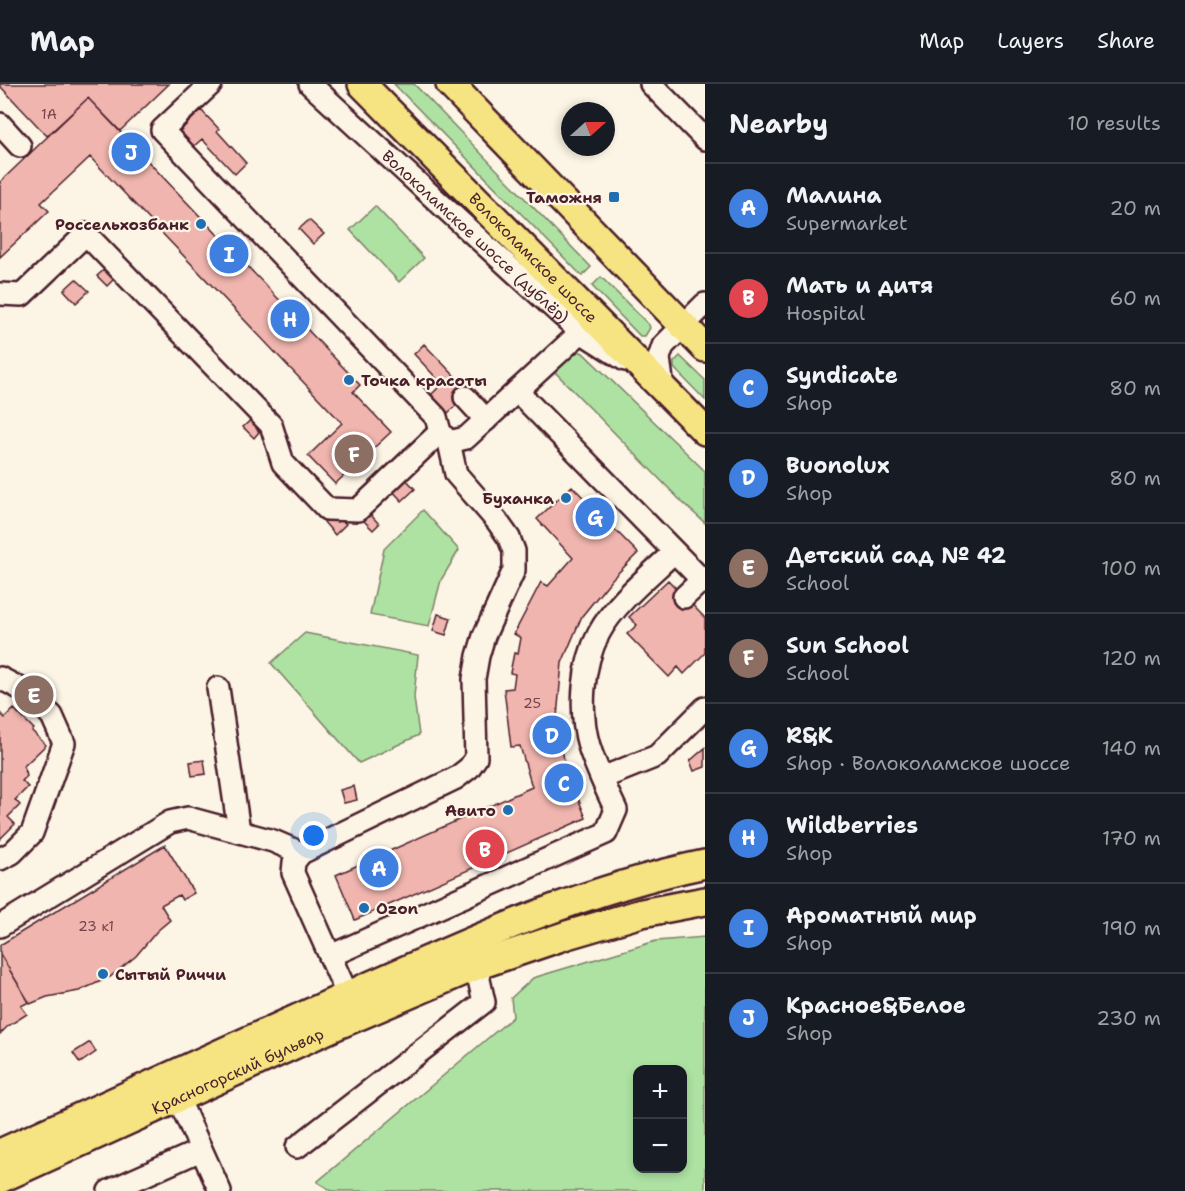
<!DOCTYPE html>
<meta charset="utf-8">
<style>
:root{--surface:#171b24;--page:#242831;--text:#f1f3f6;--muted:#9ea1a6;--line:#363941;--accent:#1f6fb2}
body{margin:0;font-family:"Shantell Sans",sans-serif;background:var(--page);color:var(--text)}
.controls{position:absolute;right:18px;bottom:18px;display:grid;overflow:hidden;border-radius:12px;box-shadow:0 3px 9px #0003}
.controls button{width:54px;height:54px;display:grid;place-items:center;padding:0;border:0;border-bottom:2px solid var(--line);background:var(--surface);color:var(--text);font:30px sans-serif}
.compass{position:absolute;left:561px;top:18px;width:54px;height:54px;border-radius:50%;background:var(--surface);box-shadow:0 3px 9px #0003;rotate:69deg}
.you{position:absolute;left:314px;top:752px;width:21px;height:21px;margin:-15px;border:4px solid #fff;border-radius:50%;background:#1a73e8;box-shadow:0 0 0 9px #1a73e833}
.badge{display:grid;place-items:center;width:39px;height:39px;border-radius:50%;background:var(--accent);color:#fff;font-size:20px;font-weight:700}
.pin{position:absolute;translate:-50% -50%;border:3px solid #fff;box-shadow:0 2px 6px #0006}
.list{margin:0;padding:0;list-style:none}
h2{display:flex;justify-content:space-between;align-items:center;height:78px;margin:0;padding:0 24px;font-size:26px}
h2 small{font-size:20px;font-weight:400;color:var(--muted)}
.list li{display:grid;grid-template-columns:39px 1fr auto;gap:18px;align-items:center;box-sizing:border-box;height:90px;padding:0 24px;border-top:2px solid var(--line)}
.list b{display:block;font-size:22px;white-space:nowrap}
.list p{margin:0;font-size:20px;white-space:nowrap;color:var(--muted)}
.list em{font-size:20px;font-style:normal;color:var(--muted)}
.map{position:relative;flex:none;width:705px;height:1107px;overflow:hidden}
header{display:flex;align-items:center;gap:36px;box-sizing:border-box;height:84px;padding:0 30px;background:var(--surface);border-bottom:2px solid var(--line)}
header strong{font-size:28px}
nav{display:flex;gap:33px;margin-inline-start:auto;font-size:21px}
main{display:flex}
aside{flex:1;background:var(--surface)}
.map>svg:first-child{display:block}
.green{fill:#aee2a3;stroke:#7c8067;stroke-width:1.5;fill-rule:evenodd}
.building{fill:#f0b5ae;stroke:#4a1f2b;stroke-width:1.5}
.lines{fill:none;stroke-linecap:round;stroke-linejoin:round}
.minor-casing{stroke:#4a1f2b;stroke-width:26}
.major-casing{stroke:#4a1f2b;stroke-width:32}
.minor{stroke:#fcf5e5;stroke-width:21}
.major{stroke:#f6e381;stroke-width:27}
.poi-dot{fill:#1f6fb2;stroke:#fcf5e5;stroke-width:2}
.labels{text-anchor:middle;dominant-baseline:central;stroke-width:4.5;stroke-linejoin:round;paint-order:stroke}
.number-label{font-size:14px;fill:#74444c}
.poi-label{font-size:16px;font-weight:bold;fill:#4a1f2b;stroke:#fcf5e5;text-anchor:end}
.street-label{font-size:16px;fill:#4a1f2b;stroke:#fcf5e5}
</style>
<header>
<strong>Map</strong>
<nav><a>Map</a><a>Layers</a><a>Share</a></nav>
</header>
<main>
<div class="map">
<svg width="705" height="1107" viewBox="0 0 705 1107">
<rect width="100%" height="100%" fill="#fcf5e5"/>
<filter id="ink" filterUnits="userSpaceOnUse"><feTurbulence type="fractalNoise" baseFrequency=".0167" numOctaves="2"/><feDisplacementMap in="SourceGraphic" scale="12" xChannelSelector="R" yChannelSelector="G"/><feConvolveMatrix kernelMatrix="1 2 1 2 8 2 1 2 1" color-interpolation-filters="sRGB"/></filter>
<g filter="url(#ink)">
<path class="green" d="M394,0H414L591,183L582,192Z
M375,122L424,174L399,198L350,146Z
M601,193L649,241L650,244L645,252H640L592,202Z
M576,266L583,269L705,387V439L683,419L553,286Z
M680,272L705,296V316L674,284V278Z
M423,426L459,466L441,496L429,542L370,531L384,465Z
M305,549L418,571L414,613L419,651L359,679L271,579Z
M705,853V1107H332L317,1098L513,933L511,914L533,894L656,857ZM638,986H682V1084H638Z"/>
<path class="building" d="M0,0H169L120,47L88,14L47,52L0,2Z
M88,14L360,301L353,308L391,348L335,400L308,372L342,339L90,73L41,119L49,127L0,173V98Z
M201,26L219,45L217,47L246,79L235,90L202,55L193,63L179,48Z
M309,136L324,150L313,160L299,145Z
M108,182L117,192L107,202L97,192Z
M76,195L89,207L76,219L64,206Z
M424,260L470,308L448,329L431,311L442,300L414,270Z
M255,332L262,338L256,344L259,348L254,354L243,343Z
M403,392L415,405L402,417L390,404Z
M572,402L638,469L612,495L582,532L562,579L557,633L565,682L586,734L355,836L336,791L532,703L520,662L511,663L504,605L513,604L515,590L510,589L514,569L518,570L521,554L514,550L541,498L548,502L573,474L537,435Z
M369,429L379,440L373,446L362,435Z
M330,432L337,438L340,435L346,440L335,451L324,438Z
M668,496L705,534V569L684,590L678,583L669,593L627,550L637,541L629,533Z
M438,530L451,534L446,551L433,547Z
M14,625L34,645L32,647L46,661L24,682L27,692L22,697L28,703L15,716L20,721L8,733L15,740L0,755V629L5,634Z
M705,664V683L694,687L690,677Z
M204,676L206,690L192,692L190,678Z
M354,702L357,716L344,719L340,706Z
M165,761L194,809L182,816L179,811L161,821L170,836L157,847L136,872L110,893L79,907L47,913L30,920L0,870V861Z
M0,870L29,918L21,922L27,930L8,942L0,950Z
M90,958L96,968L80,979L73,969Z"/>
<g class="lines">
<g class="minor-casing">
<g id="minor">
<path d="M211,0L162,46L436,333L440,348"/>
<path id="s1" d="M310,0L557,227L581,248L625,276"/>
<path d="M651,0L705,55"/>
<path d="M0,40L20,62"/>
<path d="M0,210L22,211L86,150L271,341L283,379L327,425L358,426L440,348L449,358L466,354L581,248"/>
<path d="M663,304L659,274L663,262L705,220"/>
<path d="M517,307L705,499"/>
<path d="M465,313L486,336"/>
<path d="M684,513L702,496"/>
<path d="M0,594L29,609L52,632L64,659L32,749L12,769L0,775"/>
<path d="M218,604L239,747"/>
<path d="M602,694L657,672L705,624"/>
<path d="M0,842L170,738L188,734L273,757L301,769"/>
<path d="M330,872L293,789L294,778L301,769L456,694L469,684L476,674L474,595L478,572L484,552L514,486V467L509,454L497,437L456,390L449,358"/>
<path d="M348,912L330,872L606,749L616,726C606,705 596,684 589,662C579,627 582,581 599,549C615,519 650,491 674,468"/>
<path d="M178,1014L220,1107"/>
<path d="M297,1063L484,918L476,882"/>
<path d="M109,1107L201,1066"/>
</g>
</g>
<g class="major-casing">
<g id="major">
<path id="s2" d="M362,0L705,347"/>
<path d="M450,0L705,264"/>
<path d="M0,1069C120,1015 240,960 360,906C472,856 584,805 705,780"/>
<path id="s3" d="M0,1095L340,940L476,882L567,851L642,829L705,817"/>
</g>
</g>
<use href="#minor" class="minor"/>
<use href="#major" class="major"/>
</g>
</g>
<g class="poi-dot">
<rect x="608" y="107" width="12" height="12" rx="3"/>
<circle cx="201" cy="140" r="6"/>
<circle cx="349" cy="296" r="6"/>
<circle cx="566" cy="414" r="6"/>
<circle cx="508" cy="726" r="6"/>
<circle cx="364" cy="824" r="6"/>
<circle cx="103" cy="890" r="6"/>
</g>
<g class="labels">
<g class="number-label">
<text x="49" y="30">1А</text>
<text x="532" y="619">25</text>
<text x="96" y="842">23 к1</text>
</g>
<g class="poi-label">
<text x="602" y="113">Таможня</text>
<text x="189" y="140">Россельхозбанк</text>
<text x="361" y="296" text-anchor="start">Точка красоты</text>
<text x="554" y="414">Буханка</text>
<text x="496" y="726">Авито</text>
<text x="376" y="824" text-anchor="start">Ozon</text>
<text x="115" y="890" text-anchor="start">Сытый Риччи</text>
</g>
<g class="street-label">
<text stroke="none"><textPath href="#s1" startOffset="225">Волоколамское шоссе (дублёр)</textPath></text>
<text stroke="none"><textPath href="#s2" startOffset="244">Волоколамское шоссе</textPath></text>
<text stroke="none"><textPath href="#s3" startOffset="261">Красногорский бульвар</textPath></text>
</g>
</g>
</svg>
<div class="controls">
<button>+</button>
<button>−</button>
</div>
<svg class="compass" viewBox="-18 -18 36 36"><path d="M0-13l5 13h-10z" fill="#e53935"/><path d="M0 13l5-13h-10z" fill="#9ea1a6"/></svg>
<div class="you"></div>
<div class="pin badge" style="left:379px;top:784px;background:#3f7fe0">A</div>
<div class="pin badge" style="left:485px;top:765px;background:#e0444e">B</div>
<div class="pin badge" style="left:564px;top:699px;background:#3f7fe0">C</div>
<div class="pin badge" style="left:552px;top:651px;background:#3f7fe0">D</div>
<div class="pin badge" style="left:34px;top:611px;background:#8d6e63">E</div>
<div class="pin badge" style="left:354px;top:370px;background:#8d6e63">F</div>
<div class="pin badge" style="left:595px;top:433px;background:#3f7fe0">G</div>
<div class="pin badge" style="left:290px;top:235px;background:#3f7fe0">H</div>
<div class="pin badge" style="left:229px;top:170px;background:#3f7fe0">I</div>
<div class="pin badge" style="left:131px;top:68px;background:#3f7fe0">J</div>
</div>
<aside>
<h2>Nearby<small>10 results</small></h2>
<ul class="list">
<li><span class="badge" style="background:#3f7fe0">A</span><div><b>Малина</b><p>Supermarket</p></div><em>20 m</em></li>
<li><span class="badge" style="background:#e0444e">B</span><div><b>Мать и дитя</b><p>Hospital</p></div><em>60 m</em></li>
<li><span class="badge" style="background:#3f7fe0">C</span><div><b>Syndicate</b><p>Shop</p></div><em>80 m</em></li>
<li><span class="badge" style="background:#3f7fe0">D</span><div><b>Buonolux</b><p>Shop</p></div><em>80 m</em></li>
<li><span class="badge" style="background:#8d6e63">E</span><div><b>Детский сад № 42</b><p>School</p></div><em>100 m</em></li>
<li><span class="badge" style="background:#8d6e63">F</span><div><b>Sun School</b><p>School</p></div><em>120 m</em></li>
<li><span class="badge" style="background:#3f7fe0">G</span><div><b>R&amp;K</b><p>Shop · Волоколамское шоссе</p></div><em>140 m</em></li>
<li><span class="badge" style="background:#3f7fe0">H</span><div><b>Wildberries</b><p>Shop</p></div><em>170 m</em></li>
<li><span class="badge" style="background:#3f7fe0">I</span><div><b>Ароматный мир</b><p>Shop</p></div><em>190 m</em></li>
<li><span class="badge" style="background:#3f7fe0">J</span><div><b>Красное&amp;Белое</b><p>Shop</p></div><em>230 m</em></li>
</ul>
</aside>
</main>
